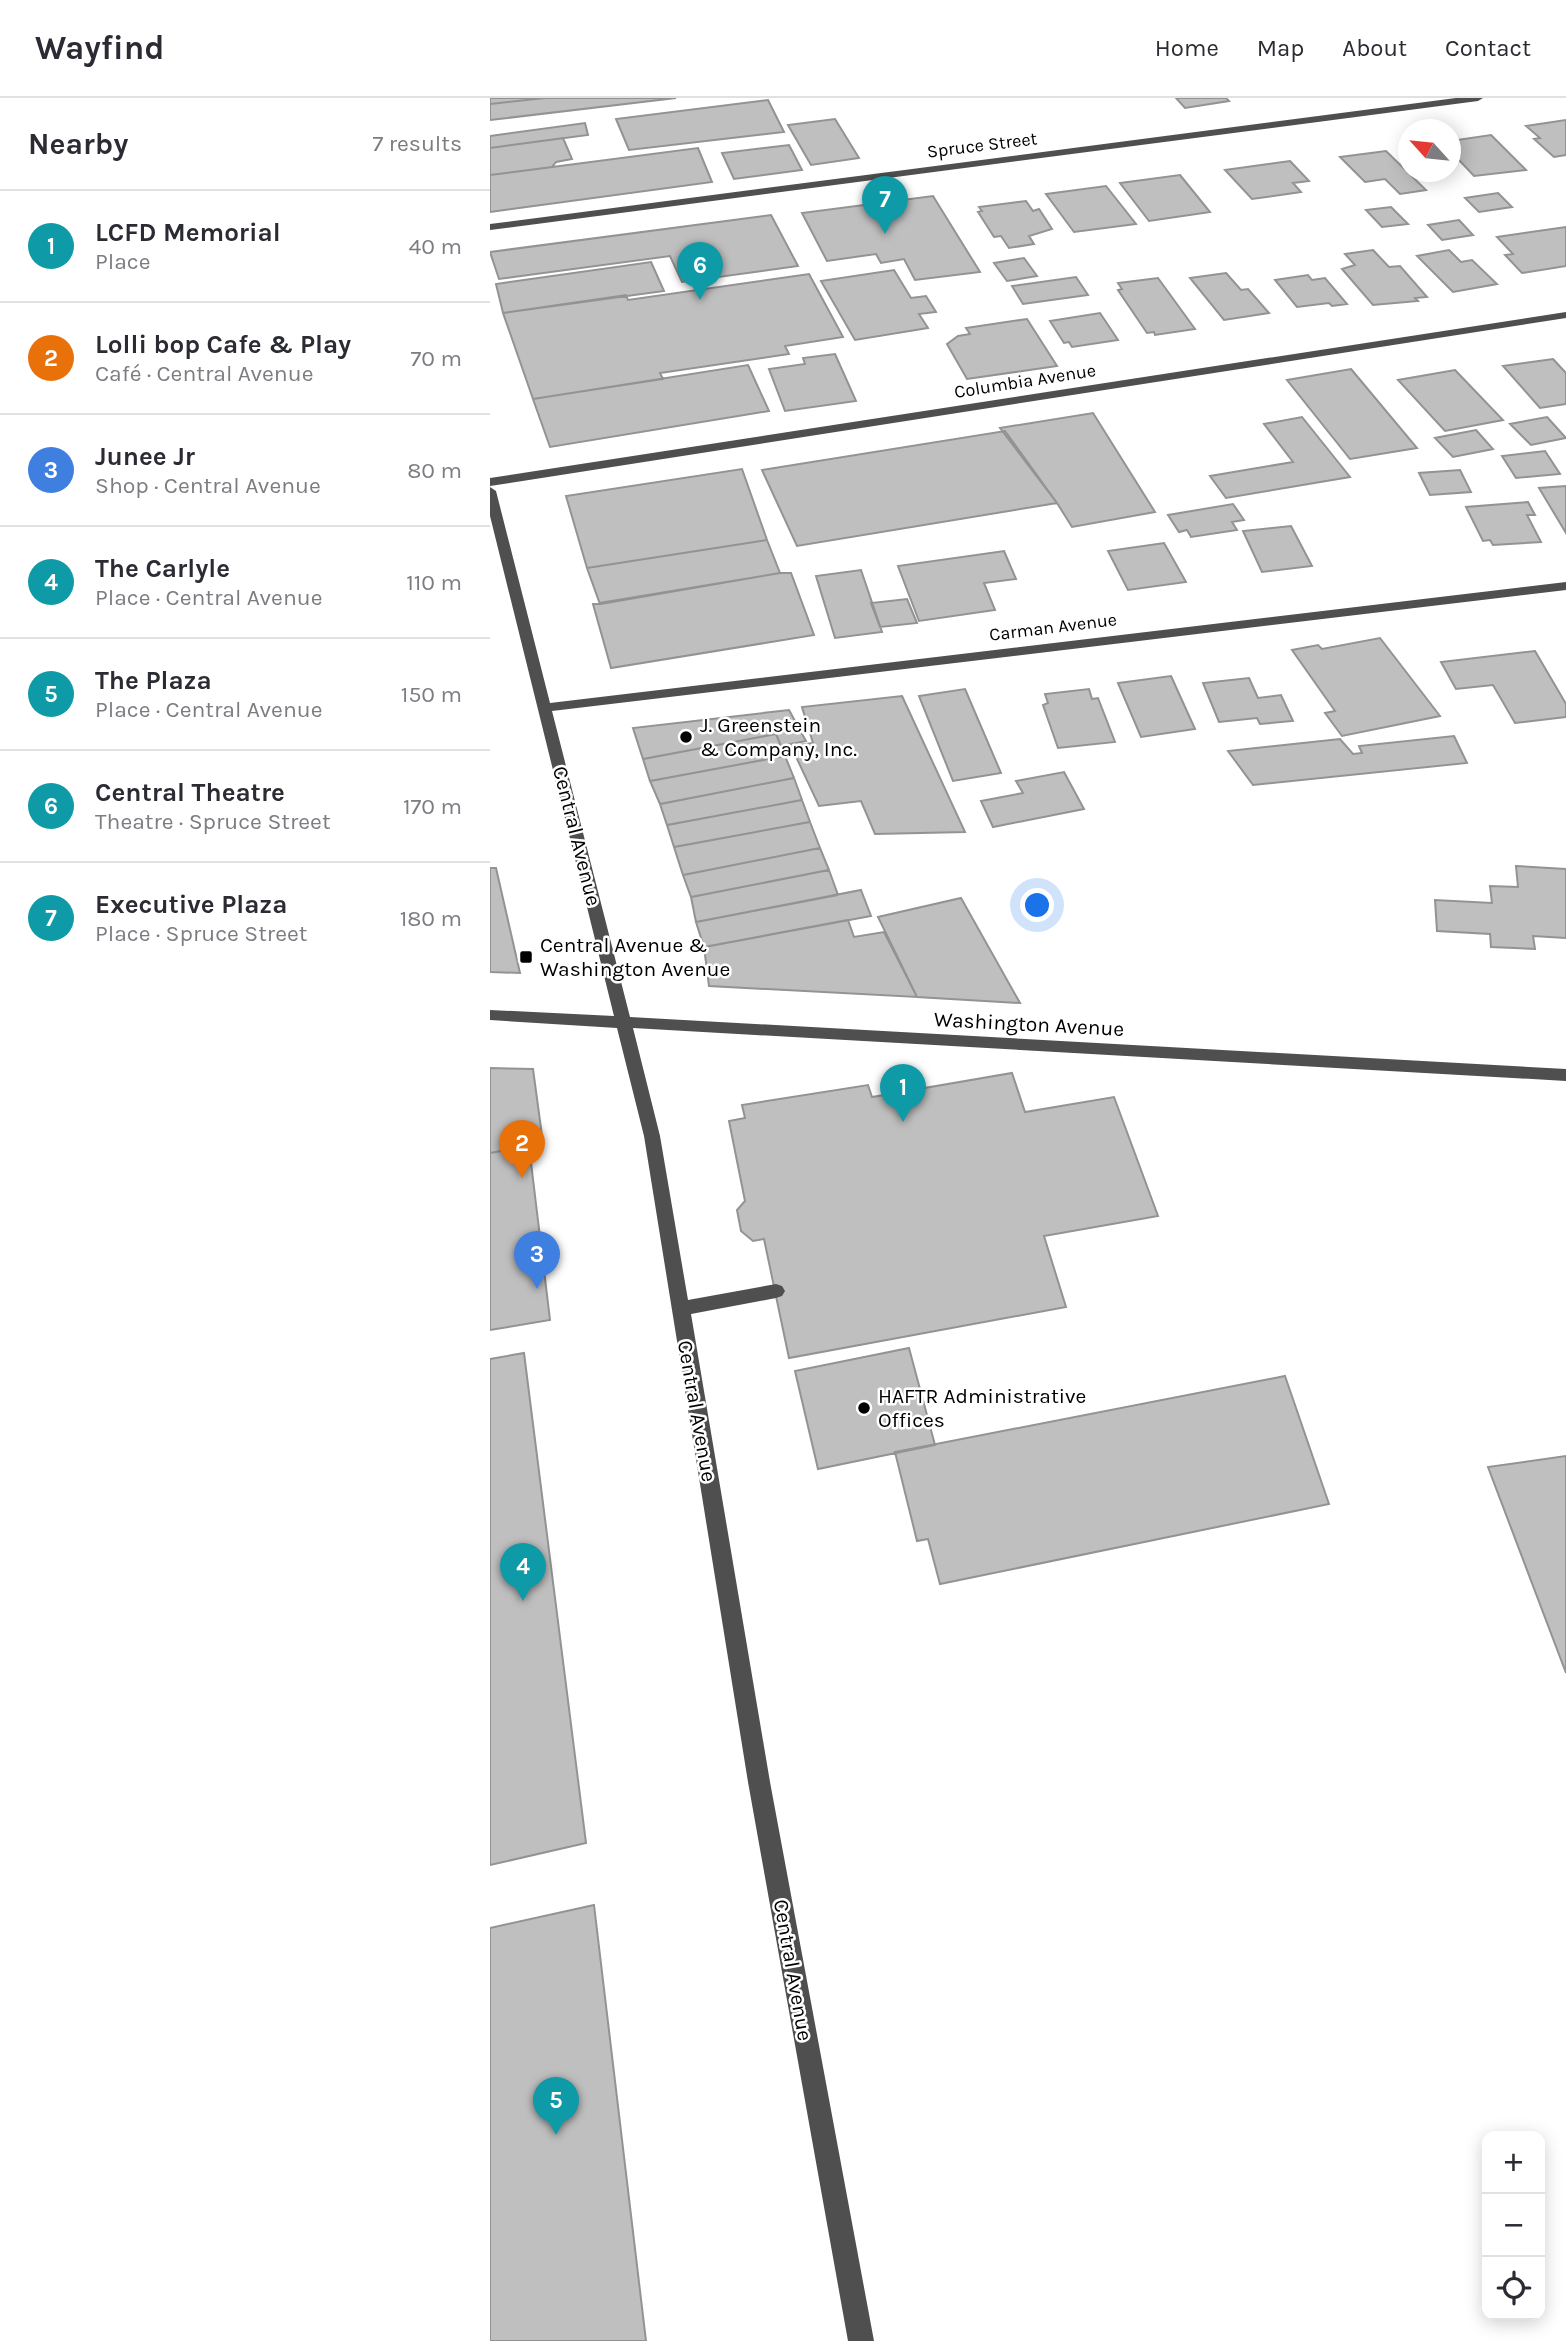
<!DOCTYPE html>
<meta charset="utf-8">
<style>
:root{--surface:#fff;--page:#f2f2f3;--text:#2b2b33;--muted:#7c7c81;--line:#e1e1e2;--accent:#000}
body{margin:0;font-family:Karla,sans-serif;background:var(--page);color:var(--text)}
.controls{position:absolute;right:21px;bottom:21px;display:grid;overflow:hidden;border-radius:14px;box-shadow:0 4px 18px #0003}
.controls button{width:63px;height:63px;display:grid;place-items:center;padding:0;border:0;border-bottom:2px solid var(--line);background:var(--surface);color:var(--text);font:35px sans-serif}
.compass{position:absolute;left:908px;top:21px;width:63px;height:63px;border-radius:50%;background:var(--surface);box-shadow:0 4px 18px #0003;rotate:297deg}
.you{position:absolute;left:548px;top:808px;width:24px;height:24px;margin:-18px;border:5px solid #fff;border-radius:50%;background:#1a73e8;box-shadow:0 0 0 10px #1a73e833}
.badge{display:grid;place-items:center;width:46px;height:46px;border-radius:50%;background:var(--accent);color:#fff;font-size:23px;font-weight:700}
.pin{position:absolute;translate:-50% -58px;filter:drop-shadow(0 2px 4px #0008)}
.pin::after{content:'';position:absolute;top:37px;width:24px;height:21px;background:inherit;clip-path:polygon(0 0,100% 0,50% 100%)}
.list{margin:0;padding:0;list-style:none}
h2{display:flex;justify-content:space-between;align-items:center;height:91px;margin:0;padding:0 28px;font-size:30px}
h2 small{font-size:23px;font-weight:400;color:var(--muted)}
.list li{display:grid;grid-template-columns:46px 1fr auto;gap:21px;align-items:center;box-sizing:border-box;height:112px;padding:0 28px;border-top:2px solid var(--line)}
.list b{display:block;font-size:26px;white-space:nowrap}
.list p{margin:0;font-size:23px;white-space:nowrap;color:var(--muted)}
.list em{font-size:23px;font-style:normal;color:var(--muted)}
.icon{flex:none;width:38px;height:38px;fill:none;stroke:currentColor;stroke-width:2;stroke-linecap:round;stroke-linejoin:round}
.map{position:relative;flex:none;width:1076px;height:2243px;overflow:hidden}
header{display:flex;align-items:center;gap:42px;box-sizing:border-box;height:98px;padding:0 35px;background:var(--surface);border-bottom:2px solid var(--line)}
header strong{font-size:33px}
nav{display:flex;gap:38px;margin-inline-start:auto;font-size:24px}
main{display:flex}
aside{flex:1;background:var(--surface)}
.map>svg:first-child{display:block}
.building{fill:#bfbfbf;stroke:#939393;stroke-width:2}
.lines{fill:none;stroke-linecap:round;stroke-linejoin:round}
.minor{fill:#4f4f4f;fill-rule:evenodd}
.poi-dot{fill:#000;stroke:#fff;stroke-width:2.5}
.labels{text-anchor:middle;dominant-baseline:central;stroke-width:5;stroke-linejoin:round;paint-order:stroke}
.far-street-label{font-size:18px;fill:#000;stroke:#fff}
.poi-label{font-size:21px;fill:#000;stroke:#fff;text-anchor:start}
.street-label{font-size:21px;fill:#000;stroke:#fff}
</style>
<header>
<strong>Wayfind</strong>
<nav><a>Home</a><a>Map</a><a>About</a><a>Contact</a></nav>
</header>
<main>
<aside>
<h2>Nearby<small>7 results</small></h2>
<ul class="list">
<li><span class="badge" style="background:#0f9aa8">1</span><div><b>LCFD Memorial</b><p>Place</p></div><em>40 m</em></li>
<li><span class="badge" style="background:#e8710a">2</span><div><b>Lolli bop Cafe &amp; Play</b><p>Café · Central Avenue</p></div><em>70 m</em></li>
<li><span class="badge" style="background:#3f7fe0">3</span><div><b>Junee Jr</b><p>Shop · Central Avenue</p></div><em>80 m</em></li>
<li><span class="badge" style="background:#0f9aa8">4</span><div><b>The Carlyle</b><p>Place · Central Avenue</p></div><em>110 m</em></li>
<li><span class="badge" style="background:#0f9aa8">5</span><div><b>The Plaza</b><p>Place · Central Avenue</p></div><em>150 m</em></li>
<li><span class="badge" style="background:#0f9aa8">6</span><div><b>Central Theatre</b><p>Theatre · Spruce Street</p></div><em>170 m</em></li>
<li><span class="badge" style="background:#0f9aa8">7</span><div><b>Executive Plaza</b><p>Place · Spruce Street</p></div><em>180 m</em></li>
</ul>
</aside>
<div class="map">
<svg width="1076" height="2243" viewBox="0 0 1076 2243">
<rect width="100%" height="100%" fill="#fff"/>
<path class="building" d="M0,0H55L0,6Z
M55,0H186L0,22V6Z
M686,0H736L739,3L695,10Z
M278,2L294,34L139,52L126,21Z
M345,21L369,60L321,67L298,27Z
M1076,22V57L1064,59L1044,41L1050,40L1036,28Z
M95,25L98,37L0,50V38Z
M1001,37L1036,72L984,78L969,62L960,63V55H963L960,52V43Z
M73,40L82,61L66,64L62,69L0,77V50Z
M299,47L312,72L244,81L232,55Z
M208,50L222,84L0,114V77Z
M896,53L936,92L910,96L895,81L875,84L850,59Z
M800,63L819,83L803,85L811,94L762,101L735,72Z
M690,77L720,114L659,123L630,85Z
M616,88L646,126L584,134L556,96Z
M1008,95L1022,109L989,114L975,100Z
M443,98L490,174L425,182L414,161L391,165L386,156L337,163L312,115Z
M536,103L543,113L549,111L562,131L539,138L544,146L519,150L511,138L504,139L488,114L492,113L489,109Z
M901,109L918,126L892,129L876,112Z
M281,117L308,168L192,184L180,158L9,181L0,154Z
M969,122L983,137L952,142L938,127Z
M1076,129V168L1032,175L1015,157L1023,156L1007,139Z
M883,152L899,169L910,168L937,199L925,200L928,203L883,207L852,171L865,167L855,156Z
M959,152L971,164L982,162L1007,186L963,194L927,158Z
M534,160L547,178L517,183L504,165Z
M161,164L174,193L13,215L6,186Z
M404,172L421,200L436,198L446,214L429,216L438,230L365,242L331,183Z
M736,175L751,192L758,191L779,215L734,222L700,180Z
M319,176L353,239L295,248L299,256L170,275L173,281L43,301L13,215L136,197L138,202Z
M818,177L822,182L835,180L857,206L842,208L839,205L807,209L785,182Z
M586,179L598,197L533,206L522,188Z
M668,180L705,231L665,237L664,234L657,235L628,192L632,191L628,185Z
M610,215L628,242L582,249L579,244L574,245L560,223Z
M537,221L567,268L477,281L457,246L468,238L480,236L476,230Z
M345,256L366,303L295,313L279,271L315,266L313,260Z
M1063,261L1076,275V306L1050,310L1013,268Z
M258,267L279,313L60,349L43,301Z
M861,271L927,350L860,361L797,282Z
M965,272L1013,322L955,333L908,282Z
M603,315L665,414L582,429L567,405L510,330Z
M812,319L860,379L736,400L720,378L803,364L774,326Z
M1057,319L1076,340L1041,347L1020,326Z
M986,332L1003,351L963,359L945,340Z
M515,333L567,405L307,448L272,372Z
M1055,353L1070,376L1026,380L1012,358Z
M252,371L277,442L97,470L76,398Z
M970,372L981,394L940,397L929,375Z
M1076,388V435L1049,390Z
M1038,404L1045,417H1037L1051,444L1003,447L1000,442L993,443L976,409Z
M743,406L754,422L742,424L747,432L701,439L697,432L689,434L678,417Z
M801,428L822,468L772,474L753,433Z
M277,442L290,475L110,506L97,470Z
M674,445L696,484L638,492L618,453Z
M514,453L526,481L494,485L505,512L429,523L408,468Z
M371,472L392,534L345,540L326,478Z
M290,475H301L324,537L121,570L103,506Z
M417,501L427,525L390,529L381,505Z
M890,540L950,618L852,638L835,615L845,613L802,552L828,547L832,551Z
M1045,553L1076,606V619L1025,625L1003,587L966,591L951,564Z
M681,578L705,631L651,639L628,585Z
M759,580L768,600L791,597L803,623L770,626L767,620L729,624L713,585Z
M475,591L511,675L463,683L429,598Z
M599,591L602,601L608,600L625,644L568,650L553,607L558,605L555,596Z
M412,598L475,734L385,736L371,703L329,708L301,648L323,645L312,609Z
M299,612L316,643L291,648L286,636L153,661L143,630Z
M286,636L295,658L160,683L153,661Z
M964,638L977,665L763,687L738,653L850,641L863,656L872,655L869,648Z
M295,658L304,680L170,706L160,683Z
M574,674L594,711L503,729L491,703L533,695L526,683Z
M304,680L312,702L177,727L170,706Z
M312,702L320,724L184,749L177,727Z
M320,724L330,750L193,777L184,749Z
M330,750L339,772L201,799L193,777Z
M1026,768L1076,771V840L1043,838L1045,851L1001,849L1000,836L947,833L945,802L1002,805L1000,788L1028,789Z
M0,770H6L30,875L0,874Z
M339,772L348,797L206,824L201,799Z
M371,792L381,818L214,849L206,824Z
M471,800L530,905L427,899L388,819Z
M358,822L364,839L394,834L427,899L219,888L214,849Z
M0,970L43,971L53,1045L0,1055Z
M522,975L535,1014L624,999L668,1118L554,1138L576,1209L299,1260L274,1141L263,1143L251,1133L247,1112L255,1103L239,1023L255,1020L252,1007L378,987L382,999Z
M39,1048L60,1222L0,1232V1055Z
M419,1250L445,1347L328,1371L305,1273Z
M34,1255L96,1745L0,1767V1261Z
M795,1278L839,1406L450,1486L438,1441L427,1443L405,1354Z
M1076,1358V1575L998,1369Z
M104,1807L156,2243H0V1830Z"/>
<g class="lines">
<path class="minor" d="M966,0H993L988,3L0,132V126Z
M1076,214V220L0,388V380Z
M0,389L6,393L60,605L1076,484V492L62,613L140,919L1076,971V983L143,930L170,1038L198,1202L286,1186L292,1188L295,1193L292,1198L286,1200L201,1216L280,1684L384,2243H358L258,1684L154,1038L127,930L0,922V912L124,918L0,418Z"/>
</g>
<g class="poi-dot">
<circle cx="196" cy="639" r="7"/>
<rect x="29" y="852" width="14" height="14" rx="3.5"/>
<circle cx="374" cy="1310" r="7"/>
</g>
<g class="labels">
<g class="far-street-label">
<text transform="translate(492 47) rotate(-7)">Spruce Street</text>
<text transform="translate(535 283) rotate(-9)">Columbia Avenue</text>
<text transform="translate(563 529) rotate(-7)">Carman Avenue</text>
</g>
<g class="poi-label">
<text x="210" y="627">J. Greenstein<tspan x="210" dy="24">&amp; Company, Inc.</tspan></text>
<text x="50" y="847">Central Avenue &amp;<tspan x="50" dy="24">Washington Avenue</tspan></text>
<text x="388" y="1298">HAFTR Administrative<tspan x="388" dy="24">Offices</tspan></text>
</g>
<g class="street-label">
<text transform="translate(87 738) rotate(76)">Central Avenue</text>
<text transform="translate(539 926) rotate(3)">Washington Avenue</text>
<text transform="translate(207 1313) rotate(80)">Central Avenue</text>
<text transform="translate(303 1872) rotate(80)">Central Avenue</text>
</g>
</g>
</svg>
<div class="controls">
<button>+</button>
<button>−</button>
<button><svg class="icon" aria-label="locate" viewBox="0 0 24 24"><circle cx="12" cy="12" r="6"/><path d="M12 2v4M12 18v4M2 12h4M18 12h4"/></svg></button>
</div>
<svg class="compass" viewBox="-18 -18 36 36"><path d="M0-13l5 13h-10z" fill="#e53935"/><path d="M0 13l5-13h-10z" fill="#7c7c81"/></svg>
<div class="you"></div>
<div class="pin badge" style="left:413px;top:1024px;background:#0f9aa8">1</div>
<div class="pin badge" style="left:32px;top:1080px;background:#e8710a">2</div>
<div class="pin badge" style="left:47px;top:1191px;background:#3f7fe0">3</div>
<div class="pin badge" style="left:33px;top:1503px;background:#0f9aa8">4</div>
<div class="pin badge" style="left:66px;top:2037px;background:#0f9aa8">5</div>
<div class="pin badge" style="left:210px;top:202px;background:#0f9aa8">6</div>
<div class="pin badge" style="left:395px;top:136px;background:#0f9aa8">7</div>
</div>
</main>
